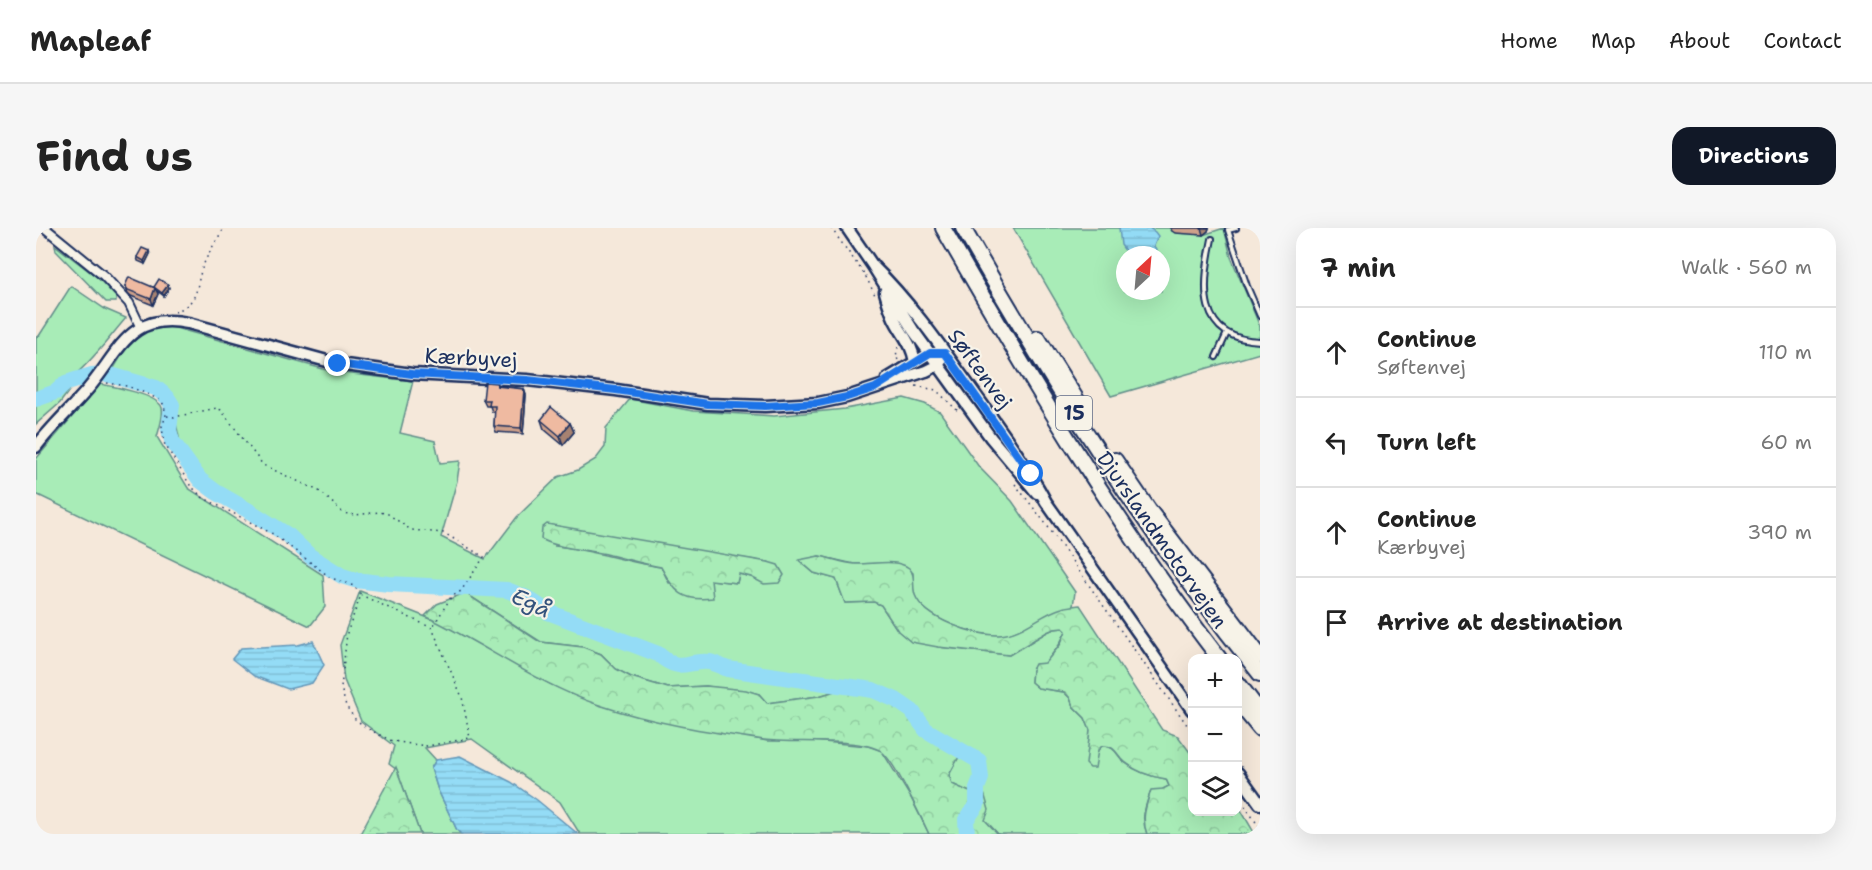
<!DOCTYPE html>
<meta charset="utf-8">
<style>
:root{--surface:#fff;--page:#f6f6f6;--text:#222;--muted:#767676;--line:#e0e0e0;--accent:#111827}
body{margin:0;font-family:"Shantell Sans",sans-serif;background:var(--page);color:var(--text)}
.controls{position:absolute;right:18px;bottom:18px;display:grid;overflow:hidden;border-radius:12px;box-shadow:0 6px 24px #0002}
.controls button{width:54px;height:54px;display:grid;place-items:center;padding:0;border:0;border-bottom:2px solid var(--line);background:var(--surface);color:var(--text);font:30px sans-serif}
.compass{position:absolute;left:1080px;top:18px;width:54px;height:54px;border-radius:50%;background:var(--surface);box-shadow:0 6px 24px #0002;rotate:26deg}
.stop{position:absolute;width:18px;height:18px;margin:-14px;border:4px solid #1a73e8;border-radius:50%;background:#fff}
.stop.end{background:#1a73e8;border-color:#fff;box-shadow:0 2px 6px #0008}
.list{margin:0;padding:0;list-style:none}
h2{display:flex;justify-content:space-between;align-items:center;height:78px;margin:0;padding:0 24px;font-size:26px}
h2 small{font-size:20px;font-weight:400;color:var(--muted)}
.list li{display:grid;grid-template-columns:39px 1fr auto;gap:18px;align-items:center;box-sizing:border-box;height:90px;padding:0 24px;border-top:2px solid var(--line)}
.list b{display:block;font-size:22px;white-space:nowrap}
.list p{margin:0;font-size:20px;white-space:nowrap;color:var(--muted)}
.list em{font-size:20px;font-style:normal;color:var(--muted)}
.icon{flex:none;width:33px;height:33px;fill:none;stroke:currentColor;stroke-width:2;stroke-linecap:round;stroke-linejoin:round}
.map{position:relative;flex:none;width:1224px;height:606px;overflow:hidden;border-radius:18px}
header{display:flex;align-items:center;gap:36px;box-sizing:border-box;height:84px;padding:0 30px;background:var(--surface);border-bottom:2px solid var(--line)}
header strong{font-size:28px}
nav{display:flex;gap:33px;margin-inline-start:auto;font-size:21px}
.intro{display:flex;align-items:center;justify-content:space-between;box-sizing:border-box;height:144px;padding:0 36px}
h1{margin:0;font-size:42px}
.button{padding:15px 27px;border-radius:18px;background:var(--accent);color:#fff;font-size:21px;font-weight:700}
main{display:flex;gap:36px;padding:0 36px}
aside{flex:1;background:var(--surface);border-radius:18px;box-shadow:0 6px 24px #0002}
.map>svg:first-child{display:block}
.green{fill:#a8ecb7;stroke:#628e8a;stroke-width:1.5;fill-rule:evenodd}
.forest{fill:url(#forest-crowns);stroke:#628e8a;stroke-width:1.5}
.water{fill:url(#water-rules);stroke:#6497b9;stroke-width:1.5}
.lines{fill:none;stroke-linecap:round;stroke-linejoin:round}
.river{stroke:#94dcf6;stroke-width:16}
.lane-casing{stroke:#1b2f5e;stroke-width:8}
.street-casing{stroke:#1b2f5e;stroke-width:12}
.secondary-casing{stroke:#1b2f5e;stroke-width:15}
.highway-casing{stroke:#1b2f5e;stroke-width:18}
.path{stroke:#1b2f5e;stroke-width:1.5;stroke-dasharray:1.5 4.5;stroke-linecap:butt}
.lane{stroke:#f7f3e8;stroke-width:4}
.street{stroke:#f7f3e8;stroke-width:8}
.secondary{stroke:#f7f3e8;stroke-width:10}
.highway{stroke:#f7f3e8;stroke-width:14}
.wall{fill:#cea08a;stroke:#1b2f5e;stroke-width:1.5}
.shaded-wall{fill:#a78271;stroke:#1b2f5e;stroke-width:1.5}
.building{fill:#efbaa1;stroke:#1b2f5e;stroke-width:1.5}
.route{stroke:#1a73e8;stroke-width:8}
.labels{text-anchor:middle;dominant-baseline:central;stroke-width:4.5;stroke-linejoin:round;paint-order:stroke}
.shield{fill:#f7f3e8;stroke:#5d6a87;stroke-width:1.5}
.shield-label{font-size:20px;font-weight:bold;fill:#1b2f5e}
.street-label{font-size:21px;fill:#1b2f5e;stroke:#f7f3e8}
.water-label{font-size:22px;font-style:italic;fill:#33527c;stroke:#f7f3e8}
</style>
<header>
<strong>Mapleaf</strong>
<nav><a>Home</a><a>Map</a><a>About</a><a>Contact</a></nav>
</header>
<div class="intro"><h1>Find us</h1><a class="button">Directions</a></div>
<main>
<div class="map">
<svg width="1224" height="606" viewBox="0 0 1224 606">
<defs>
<pattern id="forest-crowns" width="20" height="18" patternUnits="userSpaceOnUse" patternTransform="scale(1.5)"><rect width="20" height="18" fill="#a8ecb7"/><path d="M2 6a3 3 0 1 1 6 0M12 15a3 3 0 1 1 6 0" fill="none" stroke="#90cba0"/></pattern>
<pattern id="water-rules" width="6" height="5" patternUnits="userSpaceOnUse" patternTransform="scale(1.5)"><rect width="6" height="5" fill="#94dcf6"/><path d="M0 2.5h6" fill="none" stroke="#7fbdd5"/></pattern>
</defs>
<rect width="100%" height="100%" fill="#f5e8da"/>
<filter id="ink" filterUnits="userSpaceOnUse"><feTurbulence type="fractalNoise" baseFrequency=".0167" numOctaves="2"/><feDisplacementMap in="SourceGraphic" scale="12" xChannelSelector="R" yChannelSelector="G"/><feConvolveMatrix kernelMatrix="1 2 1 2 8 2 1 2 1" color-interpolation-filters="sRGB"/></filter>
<g filter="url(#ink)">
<path class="green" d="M977,0H1134L1136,3L1167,7L1188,0L1195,29L1224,99V125L1075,168ZM1089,27H1125V63H1089Z
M19,17L62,50L80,69V74H70L20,23Z
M35,58L69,81L90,90C65,119 39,158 0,169V109L3,108Z
M125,96L298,144L377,153L364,205L399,213L404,235L424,233L421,253L405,309L449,331L481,289L522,249L542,242L560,231L569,219L570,200L594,171L657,183L738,188L809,181L868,170L889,176L904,184L943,239L976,273L1039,364L1037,378C1014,382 996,399 973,406C950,413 894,393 881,372C876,364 877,354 877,345L858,335L818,336L783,328L764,333L778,345L800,351L809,375L838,374L845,377L862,403L902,419L973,427L1011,404L1018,401L1027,400L1030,403L1023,417L1009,436H1000L996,442L995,454L1002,460L1028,464L1034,470L1037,478L1049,490L1054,502L1059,534L1062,522L1066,518C1080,518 1080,527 1088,534C1100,544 1116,549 1130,551L1133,558L1113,568C1108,582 1105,591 1111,606H962L949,592L948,565L940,567L916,556L913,547L925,525L914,515L890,502L868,472L819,457L783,468L731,475L723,466L670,458L632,460L595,449L580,441L565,426L547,419L505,414L429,365L430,357L315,349L278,326L257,306L173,254L144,214L140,195L139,174L119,155L76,143C92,118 95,107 125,96ZM518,318H628L732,334L715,349L703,346L701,355L675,352L633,355L625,339C589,334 555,321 518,318Z
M38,156L24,175L0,196V175L16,173Z
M64,156C76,158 123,167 126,180C128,188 123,201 121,209L152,260L287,347L289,379L274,398L0,266V231Z
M324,363L405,395L514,456L563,477L731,513L765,512L832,518L846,523L875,570L893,606H544L524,574L436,511L389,520L400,532L395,540L402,562L421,602L425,606H384L361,542L353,536L358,518L325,493L308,452L304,417Z"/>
<path class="forest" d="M511,296L732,334L742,337L748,347L743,355L728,356L715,349L703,346L701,355L675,352L677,370C646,374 639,364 625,339C607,336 591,331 574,327C551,321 526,322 505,311L506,300Z
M783,328C795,330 807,335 819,336C835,337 860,330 873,340C880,346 876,359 879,367C888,391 939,408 963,407C987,406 1004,386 1026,380C1032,378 1038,378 1044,377L1126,502L1142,508L1156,527V584H1202V577L1219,606H1111C1105,590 1110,578 1115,562L1127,561L1133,558L1130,551C1116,549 1101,544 1089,534C1080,527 1080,517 1066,518L1062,522L1059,540H1054L1050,536L1054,502L1049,490L1037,478L1034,470L1028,464L1002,460L995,454L996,442L999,436L1009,435L1024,417L1030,403L1027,400L1018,401L1011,404L973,427L902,419L875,414L862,403L845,377L838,374L809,375L800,351L778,345L763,332Z
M429,365L504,414L547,419L565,426L580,441L595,449L632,460L670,458L710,462L723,466L731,475L783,468L819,457L860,472L876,483L890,502L914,515L925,525L913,547L916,556L940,567L948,565L953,582L949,592L962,606H893C885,589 858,532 845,523C824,509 755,516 728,512C673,504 616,495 563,477C501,456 447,415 389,388L401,376Z
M360,539L384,606H324Z"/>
<path class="water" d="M1083,0H1113L1119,4L1122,8L1118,18L1122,27H1092L1085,17Z
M277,413L288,437L276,455L252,461L218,448L196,431L205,420L262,417Z
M424,528L475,554L501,572L542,606H425L421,602L402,562L395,540L400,532Z"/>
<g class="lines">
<path class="river" d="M0,171L20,164L30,155L56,147L71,146L120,160L131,169L136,177L133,202L136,213L164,252L180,264L215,284L253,308L274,328L306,348L319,352L353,356L471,362L491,370L512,384L622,426C645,446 649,432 673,434C679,435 686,439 692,441L837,462L860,472L876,483L890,502L943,533L945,550L941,560V577L930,592L931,606"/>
<g class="lane-casing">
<path id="lane" d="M1200,0L1192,2L1211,58L1224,88
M1176,11C1166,57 1160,111 1224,113
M1180,129L1191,105"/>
</g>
<g class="street-casing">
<path id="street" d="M9,0L68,48L93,75L105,100"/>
</g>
<g class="secondary-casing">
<path id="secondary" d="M811,0L837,38L877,102L955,210L1001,265
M837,38C874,74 904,117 934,159C961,197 988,233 1010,274L1156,482
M849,64C852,75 855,86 861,96C869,110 876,117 879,134
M851,151L894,125H901
M0,219C16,198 35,181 52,161C83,125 93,83 152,95L302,136L376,146L491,152L580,162L672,176L729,178L782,175L811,169L890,143L902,137L909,125
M1202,545L1224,576"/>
</g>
<g class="highway-casing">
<path id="highway" d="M907,0C992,148 1079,295 1183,430
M927,0C1016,156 1111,307 1224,446
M1002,110L1046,180
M1079,232L1113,282L1224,428
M1202,455L1224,484
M1202,474L1224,501"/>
</g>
<path class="path" d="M795,0L829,47L839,67
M139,84C166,72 158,60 167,38C172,25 181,12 188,0
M862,119L860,128L862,132
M71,155L91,158L109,165L124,172L128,177L130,188L126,198L128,215L154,257L166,269L237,306L295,350L318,358L325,367L311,405L305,460L310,478L319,491L332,501L356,513L375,516L391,518L434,510L426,469L396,400L325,367
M880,158L900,162L923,184
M131,188L138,189L181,180L185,182L227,237L285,264L307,285L319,287L344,284L352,286L375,302L408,305L448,329L425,363L415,369L396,400
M979,256L1010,296L1156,504
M1202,568L1224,600"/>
<use href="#lane" class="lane"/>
<use href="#street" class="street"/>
<use href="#secondary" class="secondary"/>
<use href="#highway" class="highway"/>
</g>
<path class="wall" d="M1134,0H1173L1172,3L1167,7L1139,5L1136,3Z
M114,26L109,36L102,33L101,29Z
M132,57L133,60L128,68L121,63L122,66L117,77L95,68L92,65L89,58L118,59Z
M463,158L488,161L490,167L487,206L460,204L458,198L459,184H456L454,178H450L447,172Z
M505,192L534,195L538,204L527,217L508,201Z"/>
<path class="shaded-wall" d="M1165,0H1173L1172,3L1167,7Z
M113,23L114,26L109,36L108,33Z
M132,57L133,60L128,68L126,65Z
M119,60L122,66L117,77L115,71Z
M488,161L490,167L487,206L485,200Z
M534,195L538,204L527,217L524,208Z"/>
<path class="building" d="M106,20L113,23L108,33L101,29Z
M93,49L119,60L115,71L92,62L89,58Z
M123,51L132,57L126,65L118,59Z
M449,154L462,155L461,158L488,161L485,200L458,198L459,178H453L454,172H447Z
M515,179L534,195L524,208L505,192Z"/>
</g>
<g class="lines" filter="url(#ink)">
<path class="route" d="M302,136L376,146L491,152L580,162L672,176L729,178L782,175L811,169L839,160L894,125H909L995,246"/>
</g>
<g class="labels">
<rect class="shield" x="1020" y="168" width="36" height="34" rx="4.5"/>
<g class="shield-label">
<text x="1038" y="185">15</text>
</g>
<g class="street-label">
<text transform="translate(435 130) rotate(3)">Kærbyvej</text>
<text transform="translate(944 141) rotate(54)">Søftenvej</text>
<text transform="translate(1126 312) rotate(55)">Djurslandmotorvejen</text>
</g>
<g class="water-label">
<text transform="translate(495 375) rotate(25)">Egå</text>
</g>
</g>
</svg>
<div class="controls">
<button>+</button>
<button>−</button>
<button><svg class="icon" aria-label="layers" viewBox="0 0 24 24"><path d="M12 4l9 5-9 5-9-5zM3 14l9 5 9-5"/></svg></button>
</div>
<svg class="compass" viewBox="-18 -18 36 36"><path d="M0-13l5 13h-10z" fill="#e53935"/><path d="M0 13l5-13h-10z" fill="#767676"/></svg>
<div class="stop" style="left:995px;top:246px"></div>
<div class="stop end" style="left:302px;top:136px"></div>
</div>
<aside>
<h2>7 min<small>Walk · 560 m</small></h2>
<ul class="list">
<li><svg class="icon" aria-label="ahead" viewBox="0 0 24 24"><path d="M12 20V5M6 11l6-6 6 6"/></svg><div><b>Continue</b><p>Søftenvej</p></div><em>110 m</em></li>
<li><svg class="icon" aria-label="left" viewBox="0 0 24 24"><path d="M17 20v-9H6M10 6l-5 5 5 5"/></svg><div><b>Turn left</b></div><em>60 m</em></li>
<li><svg class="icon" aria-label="ahead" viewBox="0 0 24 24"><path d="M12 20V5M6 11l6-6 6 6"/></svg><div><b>Continue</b><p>Kærbyvej</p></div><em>390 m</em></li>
<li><svg class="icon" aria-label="arrive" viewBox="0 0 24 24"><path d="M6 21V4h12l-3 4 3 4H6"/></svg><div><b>Arrive at destination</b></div></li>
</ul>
</aside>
</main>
